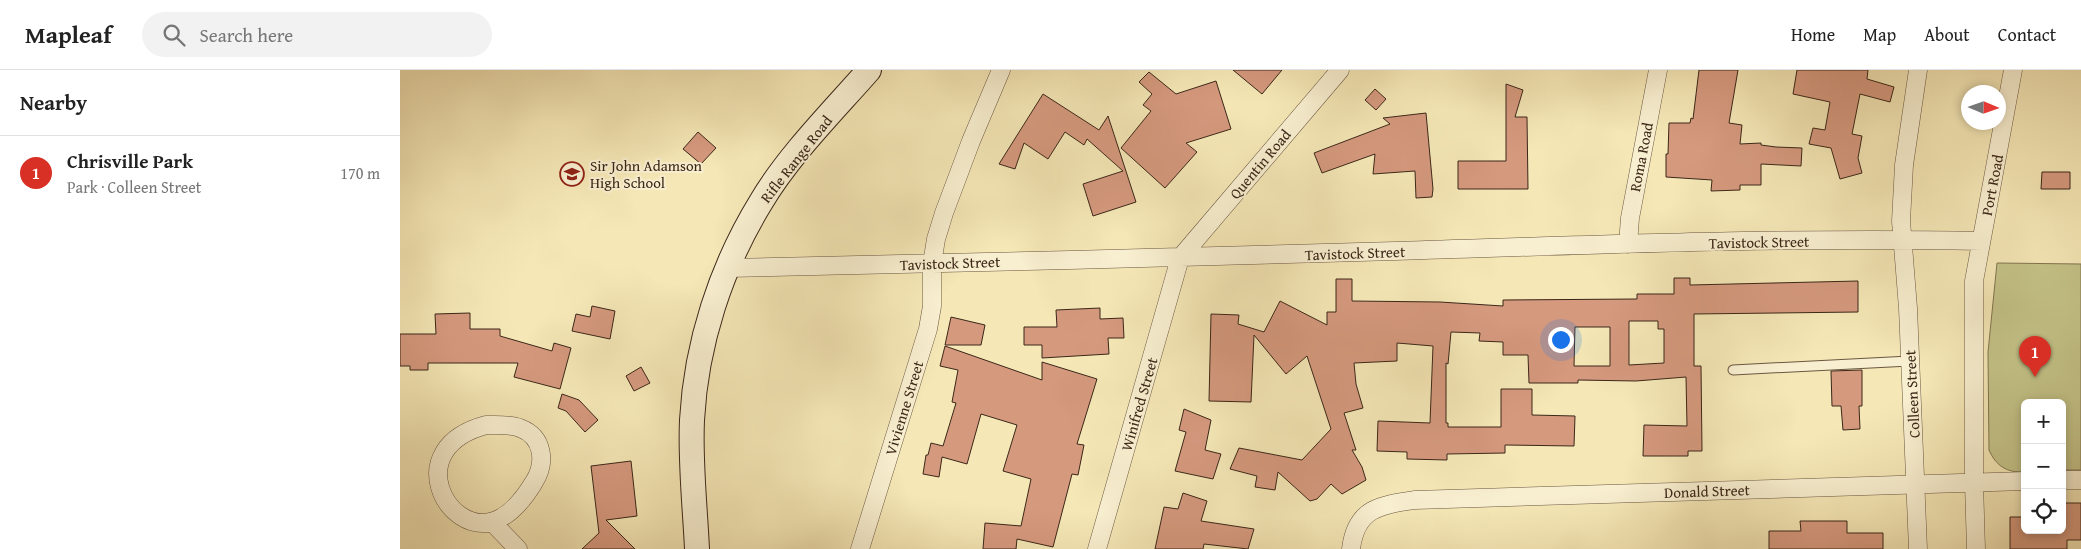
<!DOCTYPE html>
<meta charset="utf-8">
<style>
:root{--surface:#fff;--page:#f2f2f2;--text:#222;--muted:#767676;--line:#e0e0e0;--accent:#d93025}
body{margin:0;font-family:"Gentium Book Plus",serif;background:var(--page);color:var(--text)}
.controls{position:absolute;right:15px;bottom:15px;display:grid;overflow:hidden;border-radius:8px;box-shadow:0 2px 8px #0003}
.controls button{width:45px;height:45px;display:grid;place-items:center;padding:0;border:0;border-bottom:1px solid var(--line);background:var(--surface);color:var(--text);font:25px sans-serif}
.compass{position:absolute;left:1561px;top:15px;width:45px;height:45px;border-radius:50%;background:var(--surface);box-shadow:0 2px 8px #0003;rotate:92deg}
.you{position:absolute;left:1160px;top:269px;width:18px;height:18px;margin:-12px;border:4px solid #fff;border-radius:50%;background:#1a73e8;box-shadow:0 0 0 8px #1a73e833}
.badge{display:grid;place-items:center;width:32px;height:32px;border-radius:50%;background:var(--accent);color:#fff;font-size:16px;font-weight:700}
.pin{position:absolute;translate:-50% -41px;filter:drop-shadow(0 1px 2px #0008)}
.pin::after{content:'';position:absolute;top:26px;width:18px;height:15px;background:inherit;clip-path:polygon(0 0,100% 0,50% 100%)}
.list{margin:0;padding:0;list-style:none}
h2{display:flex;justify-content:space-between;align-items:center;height:65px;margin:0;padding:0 20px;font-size:21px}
h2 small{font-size:16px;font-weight:400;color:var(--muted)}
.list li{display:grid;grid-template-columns:32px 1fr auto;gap:15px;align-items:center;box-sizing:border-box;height:75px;padding:0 20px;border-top:1px solid var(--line)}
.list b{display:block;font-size:19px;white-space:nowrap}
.list p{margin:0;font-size:16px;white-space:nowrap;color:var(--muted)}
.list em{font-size:16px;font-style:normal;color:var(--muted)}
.icon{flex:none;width:28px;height:28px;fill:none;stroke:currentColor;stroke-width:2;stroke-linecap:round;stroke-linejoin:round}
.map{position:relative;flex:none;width:1681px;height:479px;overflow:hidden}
header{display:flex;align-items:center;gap:30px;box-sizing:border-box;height:70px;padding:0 25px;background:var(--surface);border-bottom:1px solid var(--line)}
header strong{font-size:24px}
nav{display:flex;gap:28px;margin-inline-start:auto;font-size:18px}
.search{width:350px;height:45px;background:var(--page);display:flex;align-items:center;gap:12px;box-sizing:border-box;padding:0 18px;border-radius:28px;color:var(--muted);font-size:19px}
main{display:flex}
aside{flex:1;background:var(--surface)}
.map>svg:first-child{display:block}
.green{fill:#c4c388;stroke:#807550}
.building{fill:#d5997e;stroke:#3b2718;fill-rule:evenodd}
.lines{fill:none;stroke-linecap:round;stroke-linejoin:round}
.lane-casing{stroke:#6a5740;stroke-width:11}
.street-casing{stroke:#6a5740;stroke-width:19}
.secondary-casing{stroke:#3b2718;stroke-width:26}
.lane{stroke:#f8efd0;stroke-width:9}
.street{stroke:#f8efd0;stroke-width:18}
.secondary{stroke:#f8efd0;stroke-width:24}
.labels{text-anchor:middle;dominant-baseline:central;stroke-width:4;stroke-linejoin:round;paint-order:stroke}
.street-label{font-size:15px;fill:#3b2718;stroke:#f8efd0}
.poi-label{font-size:15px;fill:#3b2718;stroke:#f8efd0;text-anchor:start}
</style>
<header>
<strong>Mapleaf</strong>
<div class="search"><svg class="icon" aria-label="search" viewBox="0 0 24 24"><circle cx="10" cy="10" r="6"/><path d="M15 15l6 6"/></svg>Search here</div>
<nav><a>Home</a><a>Map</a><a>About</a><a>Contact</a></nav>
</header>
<main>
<aside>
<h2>Nearby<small></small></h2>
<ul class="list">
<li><span class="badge">1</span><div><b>Chrisville Park</b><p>Park · Colleen Street</p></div><em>170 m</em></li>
</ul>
</aside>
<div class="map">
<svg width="1681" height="479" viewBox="0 0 1681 479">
<rect width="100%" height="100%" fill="#f5e7b6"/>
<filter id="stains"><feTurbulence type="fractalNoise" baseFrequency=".004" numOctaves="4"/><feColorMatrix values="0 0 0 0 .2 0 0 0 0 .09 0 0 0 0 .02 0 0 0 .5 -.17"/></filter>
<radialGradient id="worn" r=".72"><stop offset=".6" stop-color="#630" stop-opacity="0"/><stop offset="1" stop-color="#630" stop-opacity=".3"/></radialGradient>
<path class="green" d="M1597,193L1681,194V400H1662V333H1625V402C1607,403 1596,396 1589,380L1588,282Z"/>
<path class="building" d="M833,0H882L862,24Z
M1299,0H1338L1329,53L1342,55L1340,74L1361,73V75L1376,77L1402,78L1401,96L1361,94V115H1340V120L1311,121L1312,110L1266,107V84H1268L1269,53H1290L1291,48L1293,49Z
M1397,0H1468L1467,9L1494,17L1490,32L1460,24L1452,64L1462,66L1458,88L1462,103L1440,109L1431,78L1409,74L1413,58L1425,60L1430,32L1393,24Z
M749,2L776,24L816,11L831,59L786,73L797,82L765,118L721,78L751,41L743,35L752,24L739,12Z
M1106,14L1123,20L1115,47H1127L1128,119H1058V91H1106Z
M975,19L986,29L976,40L965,30Z
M643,24L699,60L708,46L736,132L693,146L683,114L723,101L687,69L684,75L665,62L648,89L624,73L615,99L599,94Z
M1026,43L1033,119L1032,127L1016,128L1015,101L973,104L975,84L922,103L914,83L990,54L983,48Z
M298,62L316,78L301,94L283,79Z
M1642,102H1670V119H1641Z
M1274,208H1290V215L1458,211V242L1294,244V296H1301L1302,381H1288V386H1243L1244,355L1287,356L1286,307L1236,311L1178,310V313H1129L1128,285H1103V272L1079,271L1080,263L1051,262L1048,294L1046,293V353H1048V357H1101V319H1132V345L1175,346L1174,376L1105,375V383L1047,384V390L1007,389V382L977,381L978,351L1030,353L1033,276L997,273V291L954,293L956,314L963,338L944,343L956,380H952L962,397L966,410L942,424L931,414L917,429L910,431L878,402L875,420L855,417L857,406L830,399L839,378L902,390L931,359L907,286L886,304L854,265L851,332L809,331L811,244L839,245L838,254L864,262L880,231L927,255V242H936V209H952V231L1040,232L1103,236V230L1237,229V224H1274ZM1229,251H1258V259H1264V293L1229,295ZM1175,257H1210V296H1174Z
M192,236L215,241L210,269L172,261L176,244L190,247Z
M700,238V249L723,248L724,268H708L709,284L642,288V275H624V257H657L656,240Z
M70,243V259H100V266L152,281L154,273L171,278L160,319L114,307L118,293H28V300H10V296H0V264H36L35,244Z
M551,247L585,255L581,275H545Z
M545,276L642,310V292L697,309L677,374L684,375L678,405L672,404L653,477L617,469L616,479H583L585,453L621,456L631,409L603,401L617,355L581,344L567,394L542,387L539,407L523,404L526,385H528L531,373L543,376L556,333L552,332L558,300L540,296Z
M241,297L250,313L234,321L226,306Z
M1462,300V336H1459L1460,359L1443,360L1441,336H1432L1431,301Z
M162,324L179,330L198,350L185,362L166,341L158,338Z
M784,339L811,350L805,380L821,384L813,409L775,401L786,362L779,360Z
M231,391L237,446L206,450L235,479H182L199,463L191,396Z
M783,423L807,431L801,451L854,459L848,479L804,474L803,479H755L764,437L778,439Z
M1662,433H1681V470H1667V479H1610V447H1625V460H1662Z
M1400,451H1447V463H1483V479H1369V461H1401Z"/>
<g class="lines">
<g class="lane-casing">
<path id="lane" d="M1333,300L1510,291"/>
</g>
<g class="street-casing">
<path id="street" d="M1228,174L1230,148L1258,0
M328,198C550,193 773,188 995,181C1191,175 1386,167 1581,171
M86,355C96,355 110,354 120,358C144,367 146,393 134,412C125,427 111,445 94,451C47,467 0,378 86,355Z
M1662,410H1681
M92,452L118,479
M460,479L528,259L532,236V194L536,169L544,143L571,71L601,0
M697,479L780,188L940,0
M951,479C956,438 980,435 1015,430L1625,411
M1518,479L1508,238L1501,151L1504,95L1518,0
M1576,479L1574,413V211L1613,0"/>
</g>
<g class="secondary-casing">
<path id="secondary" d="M297,479C295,436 290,393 292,350C296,274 321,197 361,132C388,86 434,40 469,0"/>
</g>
<use href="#lane" class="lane"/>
<use href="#street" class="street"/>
<use href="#secondary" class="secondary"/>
</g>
<defs>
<g id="school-ring" transform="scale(1.25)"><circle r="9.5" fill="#f8efd0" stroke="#8f2418" stroke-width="1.5"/><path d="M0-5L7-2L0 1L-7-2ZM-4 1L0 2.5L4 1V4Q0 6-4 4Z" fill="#8f2418"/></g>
</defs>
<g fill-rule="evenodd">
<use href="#school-ring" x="172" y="104"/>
</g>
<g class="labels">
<g class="street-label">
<text transform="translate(1241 87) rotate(-79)">Roma Road</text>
<text transform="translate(396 89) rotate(-52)">Rifle Range Road</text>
<text transform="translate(860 94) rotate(-50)">Quentin Road</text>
<text transform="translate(1592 115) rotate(-79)">Port Road</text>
<text transform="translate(1359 172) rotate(-1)">Tavistock Street</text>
<text transform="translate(955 183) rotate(-2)">Tavistock Street</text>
<text transform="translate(550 193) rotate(-2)">Tavistock Street</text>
<text transform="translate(1512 324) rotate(-93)">Colleen Street</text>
<text transform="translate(739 334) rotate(-74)">Winifred Street</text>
<text transform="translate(504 338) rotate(-73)">Vivienne Street</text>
<text transform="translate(1307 421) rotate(-2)">Donald Street</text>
</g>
<g class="poi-label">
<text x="190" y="95">Sir John Adamson<tspan x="190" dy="17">High School</tspan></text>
</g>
</g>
<rect width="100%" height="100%" filter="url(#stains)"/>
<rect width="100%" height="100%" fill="url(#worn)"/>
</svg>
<div class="controls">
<button>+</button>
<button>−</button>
<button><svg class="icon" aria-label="locate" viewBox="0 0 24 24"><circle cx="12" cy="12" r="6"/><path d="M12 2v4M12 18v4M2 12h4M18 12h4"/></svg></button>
</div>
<svg class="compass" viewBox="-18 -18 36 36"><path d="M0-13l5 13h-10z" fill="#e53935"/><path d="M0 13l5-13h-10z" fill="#767676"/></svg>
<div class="you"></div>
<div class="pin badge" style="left:1635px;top:307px">1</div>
</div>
</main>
